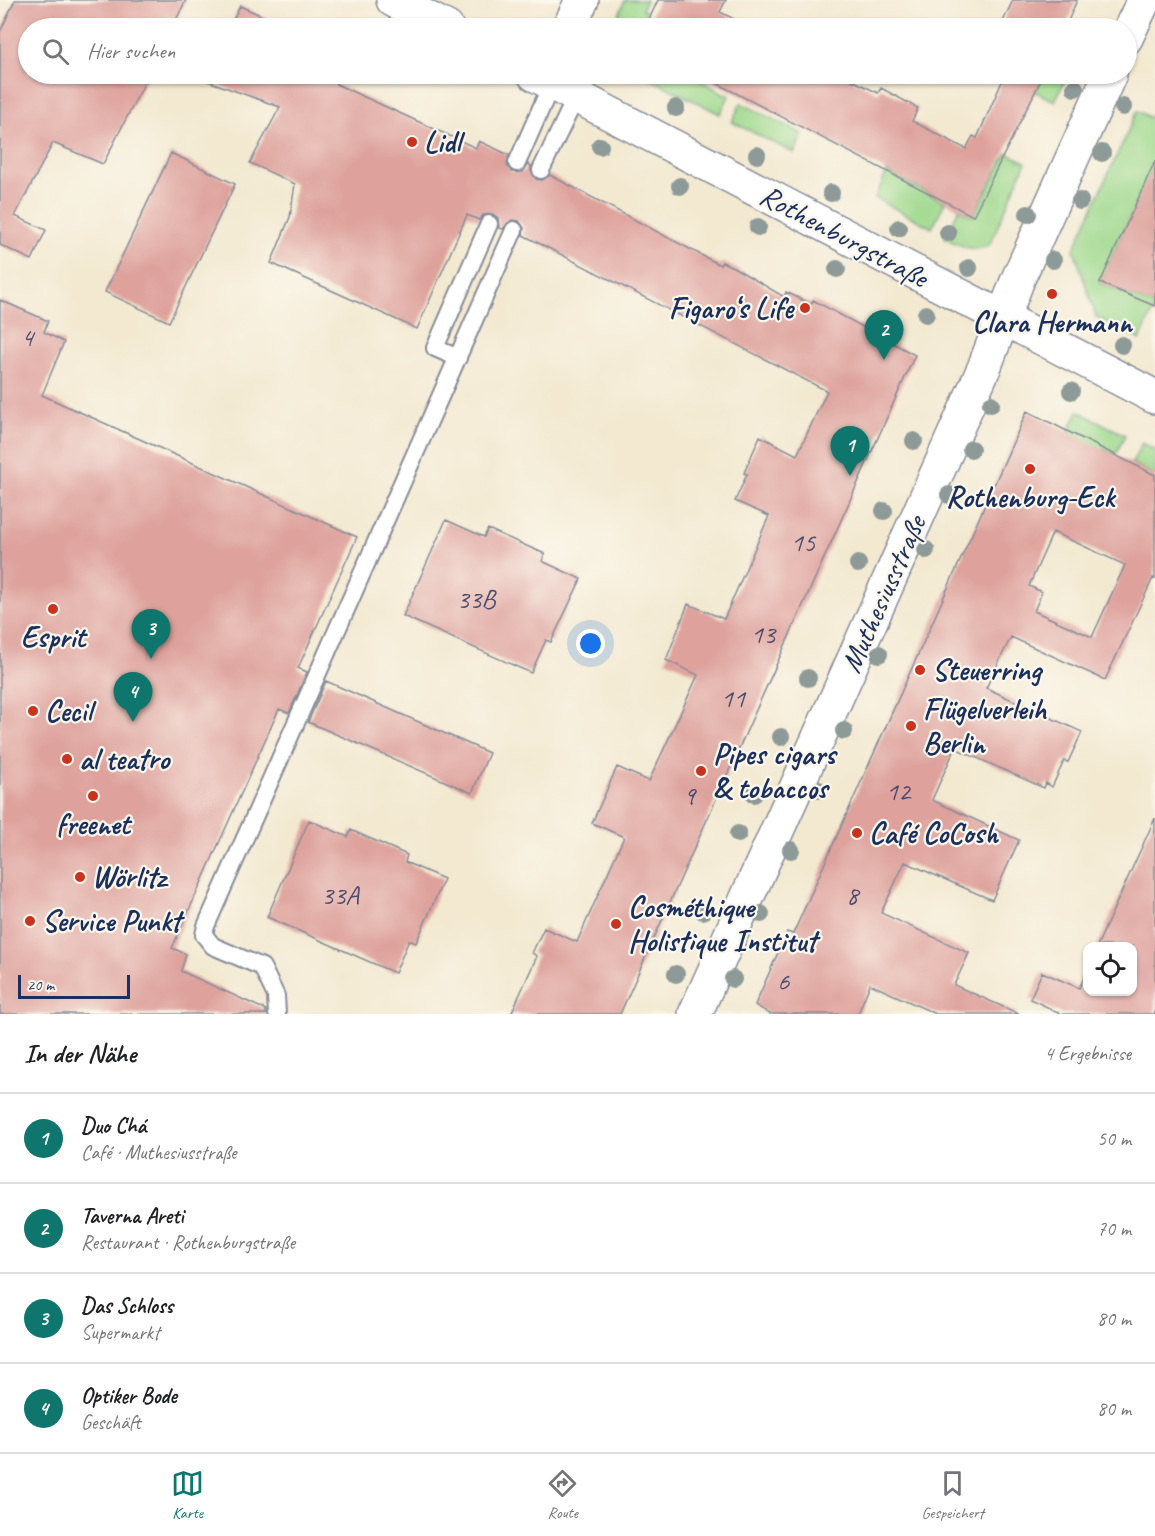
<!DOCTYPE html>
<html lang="de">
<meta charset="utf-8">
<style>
:root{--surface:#fff;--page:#f2f2f2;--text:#202124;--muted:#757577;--line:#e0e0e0;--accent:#0f766e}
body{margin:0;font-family:Caveat,sans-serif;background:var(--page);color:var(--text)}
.controls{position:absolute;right:18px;bottom:18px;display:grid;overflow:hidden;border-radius:12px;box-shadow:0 2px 4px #0004}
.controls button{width:54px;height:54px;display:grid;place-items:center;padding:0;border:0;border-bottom:2px solid var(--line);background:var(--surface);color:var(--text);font:30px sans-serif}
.scale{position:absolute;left:18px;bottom:15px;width:112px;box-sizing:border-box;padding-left:6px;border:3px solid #1b2f5e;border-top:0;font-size:16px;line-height:21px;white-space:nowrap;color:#1b2f5e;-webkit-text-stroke:4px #fbf7ec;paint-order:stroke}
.you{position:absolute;left:591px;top:644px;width:21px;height:21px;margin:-15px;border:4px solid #fff;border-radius:50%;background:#1a73e8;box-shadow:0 0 0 9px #1a73e833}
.badge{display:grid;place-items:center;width:39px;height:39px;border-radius:50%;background:var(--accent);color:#fff;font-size:20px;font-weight:700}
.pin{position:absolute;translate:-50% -50px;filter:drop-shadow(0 2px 3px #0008)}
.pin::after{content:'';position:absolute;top:32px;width:21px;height:18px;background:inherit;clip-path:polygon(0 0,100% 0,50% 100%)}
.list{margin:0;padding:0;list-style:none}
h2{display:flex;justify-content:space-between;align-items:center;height:78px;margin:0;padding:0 24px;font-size:26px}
h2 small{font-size:20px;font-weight:400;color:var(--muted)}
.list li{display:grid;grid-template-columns:39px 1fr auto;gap:18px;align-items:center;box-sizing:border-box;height:90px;padding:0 24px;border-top:2px solid var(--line)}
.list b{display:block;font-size:22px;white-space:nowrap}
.list p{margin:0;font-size:20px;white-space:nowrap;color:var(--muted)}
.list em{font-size:20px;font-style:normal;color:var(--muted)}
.icon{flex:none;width:33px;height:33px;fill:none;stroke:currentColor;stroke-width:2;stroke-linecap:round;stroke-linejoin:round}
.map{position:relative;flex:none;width:1155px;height:1014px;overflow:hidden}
.search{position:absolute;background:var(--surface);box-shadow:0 2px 4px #0004;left:18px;right:18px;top:18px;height:66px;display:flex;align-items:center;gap:15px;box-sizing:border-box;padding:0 21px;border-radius:33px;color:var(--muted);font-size:22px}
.sheet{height:438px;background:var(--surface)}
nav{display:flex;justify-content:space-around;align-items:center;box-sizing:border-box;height:84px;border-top:2px solid var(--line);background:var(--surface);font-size:16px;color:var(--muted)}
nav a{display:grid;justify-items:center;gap:3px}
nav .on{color:var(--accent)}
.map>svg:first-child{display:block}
.green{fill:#9dd88b;stroke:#5c8474;stroke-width:1.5}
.building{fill:#dea19c;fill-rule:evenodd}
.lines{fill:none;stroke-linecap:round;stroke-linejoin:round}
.service-casing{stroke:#878c98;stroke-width:20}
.minor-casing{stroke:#878c98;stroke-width:36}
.service{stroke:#fff;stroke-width:16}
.minor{stroke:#fff;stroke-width:33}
.tree{fill:#8e9a98}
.poi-dot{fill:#c8321e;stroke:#fbf7ec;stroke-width:2}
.labels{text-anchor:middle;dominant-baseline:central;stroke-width:4.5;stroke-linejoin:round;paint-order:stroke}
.number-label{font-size:27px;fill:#4c4c6e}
.poi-label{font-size:30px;font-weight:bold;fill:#1b2f5e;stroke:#fbf7ec;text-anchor:start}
.street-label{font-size:30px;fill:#1b2f5e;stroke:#fbf7ec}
</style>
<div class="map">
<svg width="1155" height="1014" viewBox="0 0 1155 1014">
<rect width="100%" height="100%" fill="#fbf7ec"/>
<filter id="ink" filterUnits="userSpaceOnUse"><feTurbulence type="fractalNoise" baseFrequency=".0167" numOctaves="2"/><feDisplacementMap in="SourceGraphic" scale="12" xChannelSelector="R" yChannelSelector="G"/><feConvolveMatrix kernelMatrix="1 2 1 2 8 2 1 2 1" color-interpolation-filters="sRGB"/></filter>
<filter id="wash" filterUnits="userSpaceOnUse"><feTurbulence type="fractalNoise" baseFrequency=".008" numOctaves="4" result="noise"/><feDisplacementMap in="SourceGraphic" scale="24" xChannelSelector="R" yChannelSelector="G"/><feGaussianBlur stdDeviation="1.35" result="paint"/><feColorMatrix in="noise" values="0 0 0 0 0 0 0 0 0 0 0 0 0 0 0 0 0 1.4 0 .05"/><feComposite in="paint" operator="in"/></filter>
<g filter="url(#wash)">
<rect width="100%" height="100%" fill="#f3e9d1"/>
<path class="green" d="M625,0H646L642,9L646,12L639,28L616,21Z
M641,74H688L729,96L720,114Z
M1044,74H1068L1055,101L1035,92Z
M741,103L803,134L794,153L732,122Z
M1137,111L1155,120V162L1100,283L1155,306L1140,340L1096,317L1074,249Z
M1007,153L1026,162L990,244C974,255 961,245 944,238L959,209L973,216Z
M887,172L945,202L932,228L875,198Z
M1078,411L1125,435L1116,454L1104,449L1101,455L1068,432Z
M1142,443L1155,450V483L1151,473L1132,463Z"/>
<g id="blocks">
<path class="building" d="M15,0H186L172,28H28V74H149L103,164L53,143L15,216L46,230L32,260L0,245V32Z
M658,0H726L720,12L752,28H645Z
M1013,0H1077L1065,28H1000Z
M240,6L256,13L286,28H229Z
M208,74H339L336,84L476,148L479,141L509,155L507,165L512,172H523L528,164L531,166V171L536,179L542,180L550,175L720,265L722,262L735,268L784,297L786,292L811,304L813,300L915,355L620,1014H511L537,956L532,953L544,928L577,942L624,837L592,823L617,767L649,781L698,675L666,660L688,604L724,619L769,516L735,501L747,474L744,473L760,436L797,455L827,391L523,235L524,228L519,221L512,220L503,229L499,228L498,218L493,214L483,215L479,220L467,215L417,329L271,263L290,217L295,184L250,163L280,107L205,80Z
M699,74H840L878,93L881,88L918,108L912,121L966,149L973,136L977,138L1004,77L995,74H1044L973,216Z
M171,153L235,184L169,322L105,292Z
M1155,161V306L1100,283Z
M0,300L48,321L44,332L64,342L42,395L357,537L298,668L307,672L289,713L279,709L172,948L186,954L181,971L266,1010V1014H0Z
M1027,411L1155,475V579L1153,578L1105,680L1011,637L986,688L1082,732L1068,762L1064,761L1052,787L1046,783L1044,788L955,748L932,800L1019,840L992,900L905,862L881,913L969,953L954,985L1019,1014H936L870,984L858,1014H770L755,1005L787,932L793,934ZM1053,532L1125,565L1092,637L1034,611L1042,592L1029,586Z
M446,520L484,537L488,529L545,554L542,561L581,579L551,642L546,640L531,673L403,616Z
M326,681L489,753L472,793L308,722Z
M1155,818V1014H1062L1030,999L1042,972L1079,988L1088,969V992H1132V946H1097Z
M309,820L348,837L351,830L407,855L405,862L444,879L416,943L409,940L395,973L267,917Z"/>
</g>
</g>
<g filter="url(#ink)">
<use href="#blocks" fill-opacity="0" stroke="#878c98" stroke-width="1.5"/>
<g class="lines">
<g class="service-casing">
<path id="service" d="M517,163L552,83
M541,170L577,95
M458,358L435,348L489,224
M277,1014L276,996L262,967L213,946L204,935L206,926L514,230"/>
</g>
<g class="minor-casing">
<path id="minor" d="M393,0L447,28
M569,28L582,0
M1126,38L1144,0
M534,74L1155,397
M695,1014L984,368L1018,279L1110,74"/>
</g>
<use href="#service" class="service"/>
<use href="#minor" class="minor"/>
</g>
<g class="tree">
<circle cx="1075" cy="88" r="9"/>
<circle cx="1123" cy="107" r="9"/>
<circle cx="676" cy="108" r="9"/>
<circle cx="600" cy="146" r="9"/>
<circle cx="1102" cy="153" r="9"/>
<circle cx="757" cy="155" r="9"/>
<circle cx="680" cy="186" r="9"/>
<circle cx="831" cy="193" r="9"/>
<circle cx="1080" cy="201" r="9"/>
<circle cx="1028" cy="214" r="9"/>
<circle cx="758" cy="227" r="9"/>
<circle cx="899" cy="228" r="9"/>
<circle cx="948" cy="233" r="9"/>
<circle cx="1053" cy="260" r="9"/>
<circle cx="969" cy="268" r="9"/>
<circle cx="837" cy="269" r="9"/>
<circle cx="926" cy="314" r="9"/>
<circle cx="1122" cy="345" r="9"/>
<circle cx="1071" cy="391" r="9"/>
<circle cx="991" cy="404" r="9"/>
<circle cx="914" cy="441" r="9"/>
<circle cx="971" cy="449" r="9"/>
<circle cx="949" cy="495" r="9"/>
<circle cx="884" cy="511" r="9"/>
<circle cx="926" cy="550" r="9"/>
<circle cx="858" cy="564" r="9"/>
<circle cx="879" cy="654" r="9"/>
<circle cx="808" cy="678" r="9"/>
<circle cx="844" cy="731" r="9"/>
<circle cx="781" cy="737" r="9"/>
<circle cx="819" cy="790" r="9"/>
<circle cx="754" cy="794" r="9"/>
<circle cx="738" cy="834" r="9"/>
<circle cx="791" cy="850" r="9"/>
<circle cx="703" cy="911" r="9"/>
<circle cx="761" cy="914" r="9"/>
<circle cx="676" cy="974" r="9"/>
<circle cx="733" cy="979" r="9"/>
</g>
</g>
<g class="poi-dot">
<circle cx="412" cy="142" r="6"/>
<circle cx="1052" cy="294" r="6"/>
<circle cx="805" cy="308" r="6"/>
<circle cx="1030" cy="469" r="6"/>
<circle cx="53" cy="609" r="6"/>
<circle cx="920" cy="670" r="6"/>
<circle cx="33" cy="711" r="6"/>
<circle cx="911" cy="726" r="6"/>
<circle cx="67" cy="759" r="6"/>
<circle cx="701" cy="771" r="6"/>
<circle cx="93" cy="796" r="6"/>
<circle cx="857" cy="833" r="6"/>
<circle cx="80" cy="877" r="6"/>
<circle cx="30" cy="921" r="6"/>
<circle cx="616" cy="924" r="6"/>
</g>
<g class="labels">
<g class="number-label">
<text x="27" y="337">4</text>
<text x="803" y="542">15</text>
<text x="476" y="599">33B</text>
<text x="763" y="634">13</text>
<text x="733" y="698">11</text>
<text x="898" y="791">12</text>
<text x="689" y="795">9</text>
<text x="340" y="895">33A</text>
<text x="852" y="895">8</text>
<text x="783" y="981">6</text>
</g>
<g class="poi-label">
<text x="424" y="142">Lidl</text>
<text x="793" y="308" text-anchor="end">Figaro‘s Life</text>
<text x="1052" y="322" text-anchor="middle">Clara Hermann</text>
<text x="1030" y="497" text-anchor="middle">Rothenburg-Eck</text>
<text x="53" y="637" text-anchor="middle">Esprit</text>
<text x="932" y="670">Steuerring</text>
<text x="923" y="709">Flügelverleih<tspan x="923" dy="34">Berlin</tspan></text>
<text x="45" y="711">Cecil</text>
<text x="713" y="754">Pipes cigars<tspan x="713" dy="34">&amp; tobaccos</tspan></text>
<text x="79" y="759">al teatro</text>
<text x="93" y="824" text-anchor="middle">freenet</text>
<text x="869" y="833">Café CoCosh</text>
<text x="92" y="877">Wörlitz</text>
<text x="628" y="907">Cosméthique<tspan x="628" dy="34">Holistique Institut</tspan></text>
<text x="42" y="921">Service Punkt</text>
</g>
<g class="street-label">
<text transform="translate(844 236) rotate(28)">Rothenburgstraße</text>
<text transform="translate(883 594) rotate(-66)">Muthesiusstraße</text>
</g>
</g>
</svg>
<div class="controls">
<button><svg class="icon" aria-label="locate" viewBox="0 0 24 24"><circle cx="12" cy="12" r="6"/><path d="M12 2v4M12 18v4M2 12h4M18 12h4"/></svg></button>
</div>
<div class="scale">20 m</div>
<div class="you"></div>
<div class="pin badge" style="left:850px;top:476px">1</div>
<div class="pin badge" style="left:884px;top:360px">2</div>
<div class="pin badge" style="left:151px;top:659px">3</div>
<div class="pin badge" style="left:133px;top:722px">4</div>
<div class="search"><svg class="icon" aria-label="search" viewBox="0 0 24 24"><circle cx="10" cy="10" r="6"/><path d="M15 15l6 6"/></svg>Hier suchen</div>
</div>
<section class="sheet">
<h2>In der Nähe<small>4 Ergebnisse</small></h2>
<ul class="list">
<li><span class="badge">1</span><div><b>Duo Chá</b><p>Café · Muthesiusstraße</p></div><em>50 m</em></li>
<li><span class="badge">2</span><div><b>Taverna Areti</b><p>Restaurant · Rothenburgstraße</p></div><em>70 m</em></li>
<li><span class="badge">3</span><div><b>Das Schloss</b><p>Supermarkt</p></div><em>80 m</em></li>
<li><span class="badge">4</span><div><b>Optiker Bode</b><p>Geschäft</p></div><em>80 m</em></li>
</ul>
</section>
<nav>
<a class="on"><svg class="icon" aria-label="map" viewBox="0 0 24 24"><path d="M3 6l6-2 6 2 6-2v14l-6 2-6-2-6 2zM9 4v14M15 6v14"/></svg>Karte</a>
<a><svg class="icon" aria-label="directions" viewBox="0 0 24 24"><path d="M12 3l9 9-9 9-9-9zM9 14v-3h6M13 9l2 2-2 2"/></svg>Route</a>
<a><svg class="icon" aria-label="saved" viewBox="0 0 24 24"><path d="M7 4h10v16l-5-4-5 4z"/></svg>Gespeichert</a>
</nav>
